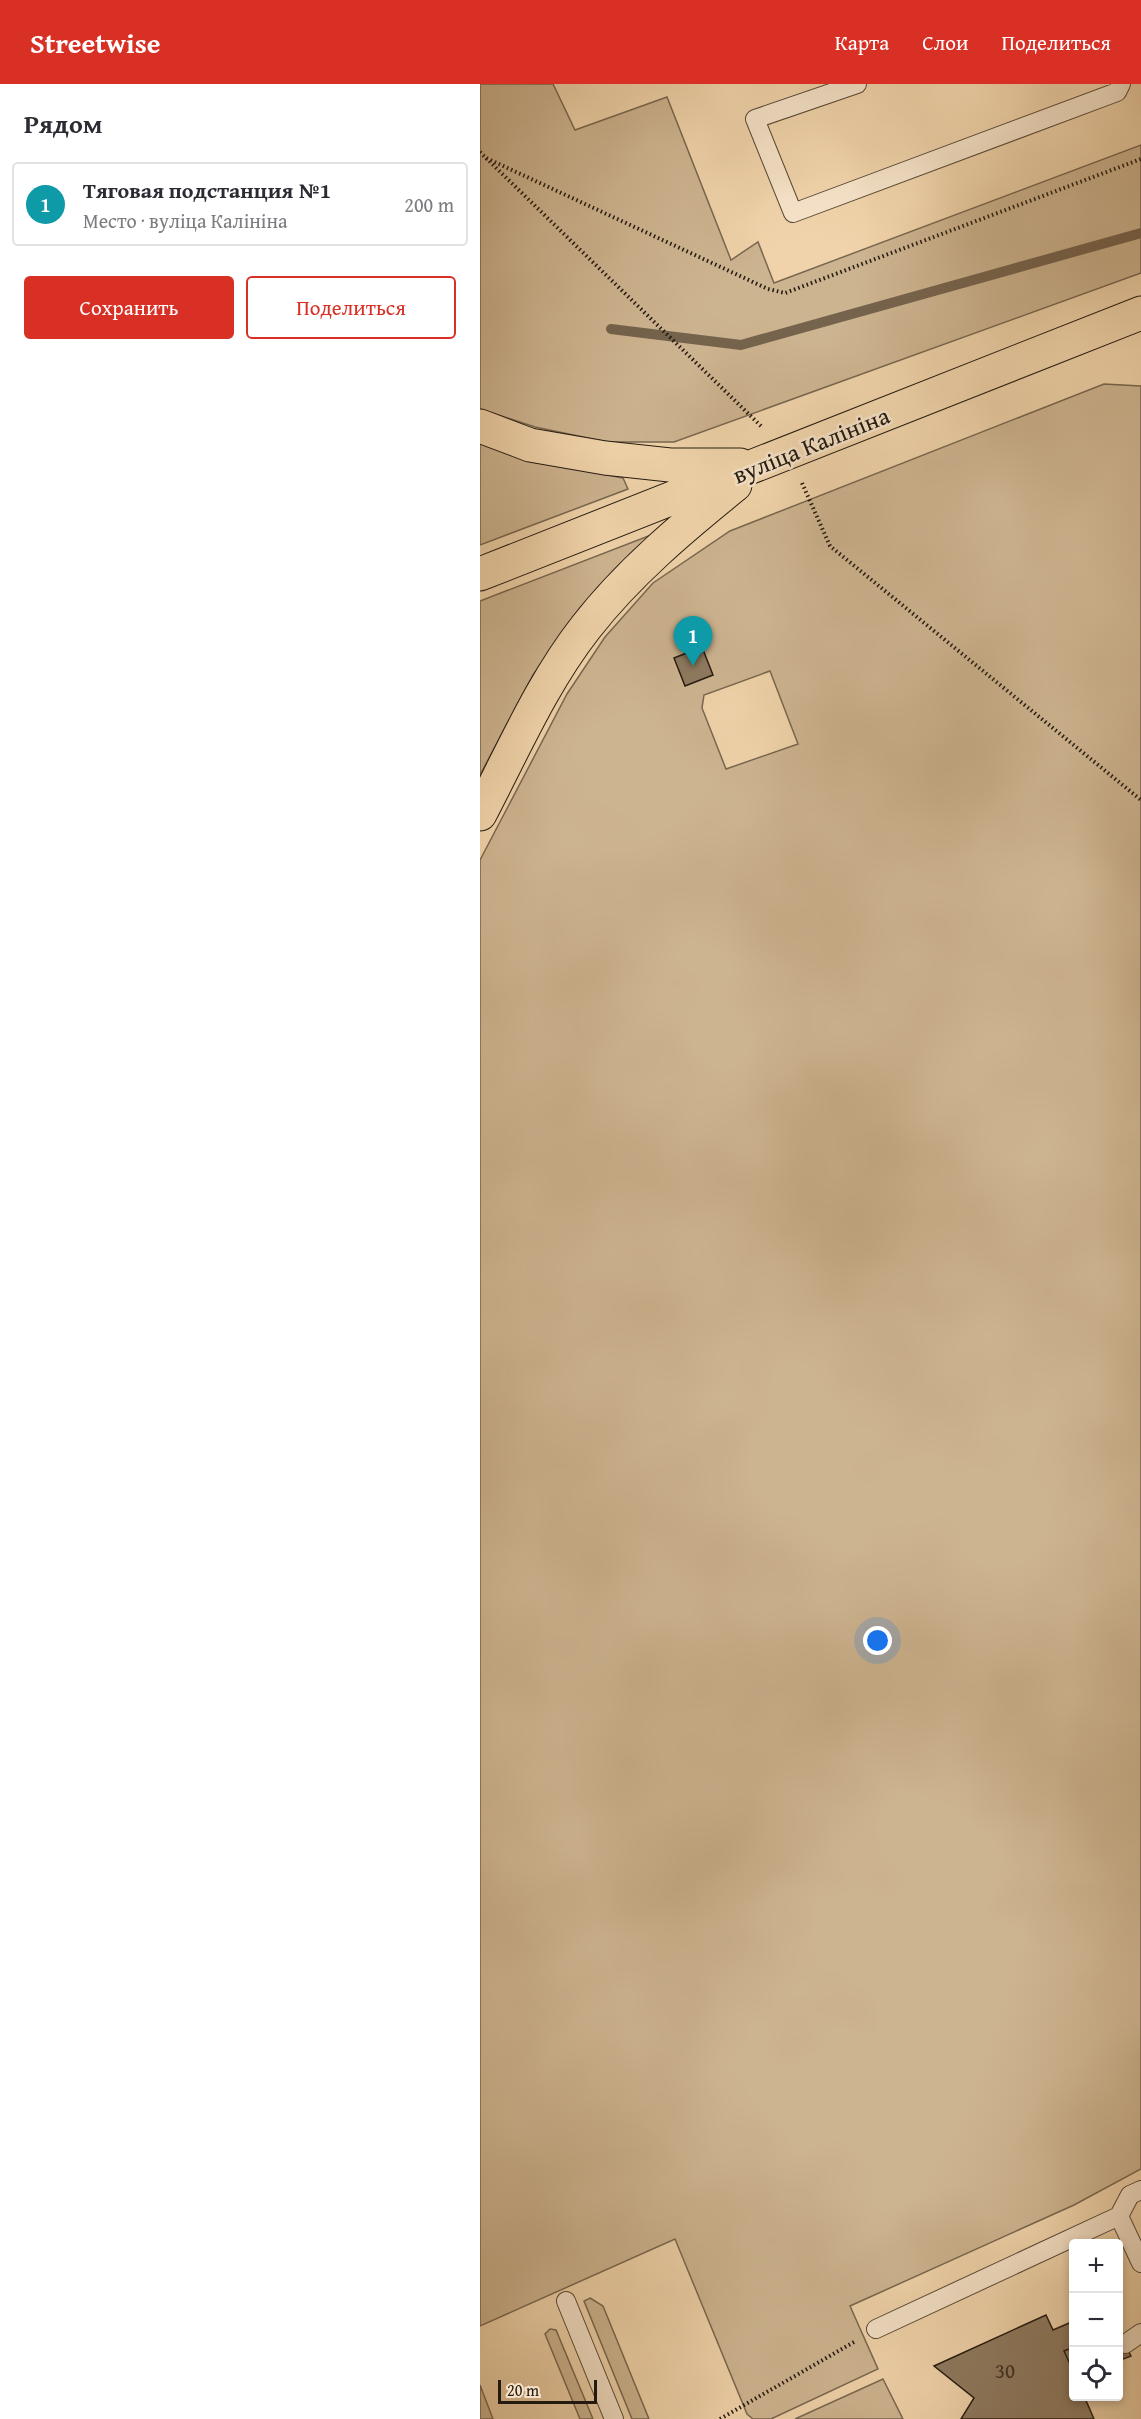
<!DOCTYPE html>
<html lang="ru">
<meta charset="utf-8">
<style>
:root{--surface:#fff;--page:#f2f2f3;--text:#2b2b33;--muted:#7c7c81;--line:#e1e1e2;--accent:#d93025}
body{margin:0;font-family:"Gentium Book Plus",serif;background:var(--page);color:var(--text)}
.controls{position:absolute;right:18px;bottom:18px;display:grid;overflow:hidden;border-radius:6px;box-shadow:0 3px 9px #0003}
.controls button{width:54px;height:54px;display:grid;place-items:center;padding:0;border:0;border-bottom:2px solid var(--line);background:var(--surface);color:var(--text);font:30px sans-serif}
.scale{position:absolute;left:18px;bottom:15px;width:99px;box-sizing:border-box;padding-left:6px;border:3px solid #241a10;border-top:0;font-size:16px;line-height:21px;white-space:nowrap;color:#241a10;-webkit-text-stroke:4px #f5e2c8;paint-order:stroke}
.you{position:absolute;left:398px;top:1557px;width:21px;height:21px;margin:-15px;border:4px solid #fff;border-radius:50%;background:#1a73e8;box-shadow:0 0 0 9px #1a73e833}
.badge{display:grid;place-items:center;width:39px;height:39px;border-radius:50%;background:var(--accent);color:#fff;font-size:20px;font-weight:700}
.pin{position:absolute;translate:-50% -50px;filter:drop-shadow(0 2px 3px #0008)}
.pin::after{content:'';position:absolute;top:32px;width:21px;height:18px;background:inherit;clip-path:polygon(0 0,100% 0,50% 100%)}
.list{margin:0;padding:0;list-style:none}
h2{display:flex;justify-content:space-between;align-items:center;height:78px;margin:0;padding:0 24px;font-size:26px}
h2 small{font-size:20px;font-weight:400;color:var(--muted)}
.list li{display:grid;grid-template-columns:39px 1fr auto;gap:18px;align-items:center;box-sizing:border-box;height:84px;margin:0 12px 12px;padding:0 12px;border:2px solid var(--line);border-radius:6px}
.list b{display:block;font-size:22px;white-space:nowrap}
.list p{margin:0;font-size:20px;white-space:nowrap;color:var(--muted)}
.list em{font-size:20px;font-style:normal;color:var(--muted)}
.actions{display:flex;gap:12px;padding:18px 24px}
.actions a{flex:1;padding:14px 0;border:2px solid var(--accent);border-radius:6px;text-align:center;font-size:21px;color:var(--accent)}
.actions .main{background:var(--accent);color:#fff}
.icon{flex:none;width:33px;height:33px;fill:none;stroke:currentColor;stroke-width:2;stroke-linecap:round;stroke-linejoin:round}
.map{position:relative;flex:none;width:661px;height:2335px;overflow:hidden}
header{display:flex;align-items:center;gap:36px;box-sizing:border-box;height:84px;padding:0 30px;background:var(--accent);color:#fff}
header strong{font-size:28px}
nav{display:flex;gap:33px;margin-inline-start:auto;font-size:21px}
main{display:flex}
aside{flex:1;background:var(--surface)}
.map>svg:first-child{display:block}
.green{fill:#cdb490;stroke:#786750;stroke-width:1.5;fill-rule:evenodd}
.lines{fill:none;stroke-linecap:round;stroke-linejoin:round}
.stream{stroke:#75634d;stroke-width:10}
.building{fill:#8e7a60;stroke:#241a10;stroke-width:1.5}
.lane-casing{stroke:#574836;stroke-width:20}
.primary-casing{stroke:#241a10;stroke-width:35}
.path{stroke:#241a10;stroke-width:4;stroke-dasharray:1.5 3;stroke-linecap:butt}
.lane{stroke:#f5e2c8;stroke-width:18}
.primary{stroke:#f0d3aa;stroke-width:33}
.labels{text-anchor:middle;dominant-baseline:central;stroke-width:5;stroke-linejoin:round;paint-order:stroke}
.number-label{font-size:21px;fill:#3e3224}
.street-label{font-size:24px;fill:#241a10;stroke:#f5e2c8}
</style>
<header>
<strong>Streetwise</strong>
<nav><a>Карта</a><a>Слои</a><a>Поделиться</a></nav>
</header>
<main>
<aside>
<h2>Рядом<small></small></h2>
<ul class="list">
<li><span class="badge" style="background:#0f9aa8">1</span><div><b>Тяговая подстанция №1</b><p>Место · вуліца Калініна</p></div><em>200 m</em></li>
</ul>
<div class="actions"><a class="main">Сохранить</a><a>Поделиться</a></div>
</aside>
<div class="map">
<svg width="661" height="2335" viewBox="0 0 661 2335">
<rect width="100%" height="100%" fill="#f0d3aa"/>
<filter id="stains"><feTurbulence type="fractalNoise" baseFrequency=".00333" numOctaves="4"/><feColorMatrix values="0 0 0 0 .2 0 0 0 0 .09 0 0 0 0 .02 0 0 0 .5 -.17"/></filter>
<radialGradient id="worn" r=".72"><stop offset=".6" stop-color="#630" stop-opacity="0"/><stop offset="1" stop-color="#630" stop-opacity=".3"/></radialGradient>
<path class="green" d="M0,0H73L95,46L187,13L251,176L278,158L294,199L661,61V189L194,358H127L55,343L0,325Z
M624,300L661,302V2085L594,2121L370,2222L398,2285L291,2335H273L267,2330L195,2155L0,2242V776L87,610L125,553L173,499L250,447ZM290,587L318,660L246,685L222,624L224,611Z
M0,359L47,375L143,394L148,405L0,461Z
M171,451L172,455L93,534L53,591L0,691V517Z
M110,2214L123,2222L169,2335H152L104,2217Z
M70,2245L76,2246L113,2335H100L65,2250Z
M403,2295L423,2335H315Z
M0,2301L13,2335H0Z"/>
<g class="lines">
<path class="stream" d="M131,245L261,261L661,149"/>
</g>
<path class="building" d="M222,563L233,591L205,602L194,574Z
M566,2231L573,2246L594,2237V2263L584,2267L594,2289V2312H604L614,2335H481L494,2314L454,2282Z
M640,2249L651,2272L638,2277V2250Z
M594,2263V2289L584,2267Z"/>
<g class="lines">
<g class="lane-casing">
<path id="lane" d="M377,0L275,35L313,129L637,8L641,0
M639,2132L661,2179
M86,2217L134,2335
M396,2245L639,2132L650,2111L661,2106
M645,2260L661,2249"/>
</g>
<g class="primary-casing">
<path id="primary" d="M0,342L50,361L125,374L190,381H260
M0,490L661,229
M0,730C33,667 62,599 106,543C148,489 203,443 255,401"/>
</g>
<path class="path" d="M0,68L6,74L288,205L305,209L661,75
M6,74L282,343
M322,399L350,462L661,716
M240,2335L374,2258"/>
<use href="#lane" class="lane"/>
<use href="#primary" class="primary"/>
</g>
<g class="labels">
<g class="number-label">
<text x="525" y="2286">30</text>
</g>
<g class="street-label">
<text transform="translate(331 361) rotate(-22)">вуліца Калініна</text>
</g>
</g>
<rect width="100%" height="100%" filter="url(#stains)"/>
<rect width="100%" height="100%" fill="url(#worn)"/>
</svg>
<div class="controls">
<button>+</button>
<button>−</button>
<button><svg class="icon" aria-label="locate" viewBox="0 0 24 24"><circle cx="12" cy="12" r="6"/><path d="M12 2v4M12 18v4M2 12h4M18 12h4"/></svg></button>
</div>
<div class="scale">20 m</div>
<div class="you"></div>
<div class="pin badge" style="left:213px;top:582px;background:#0f9aa8">1</div>
</div>
</main>
